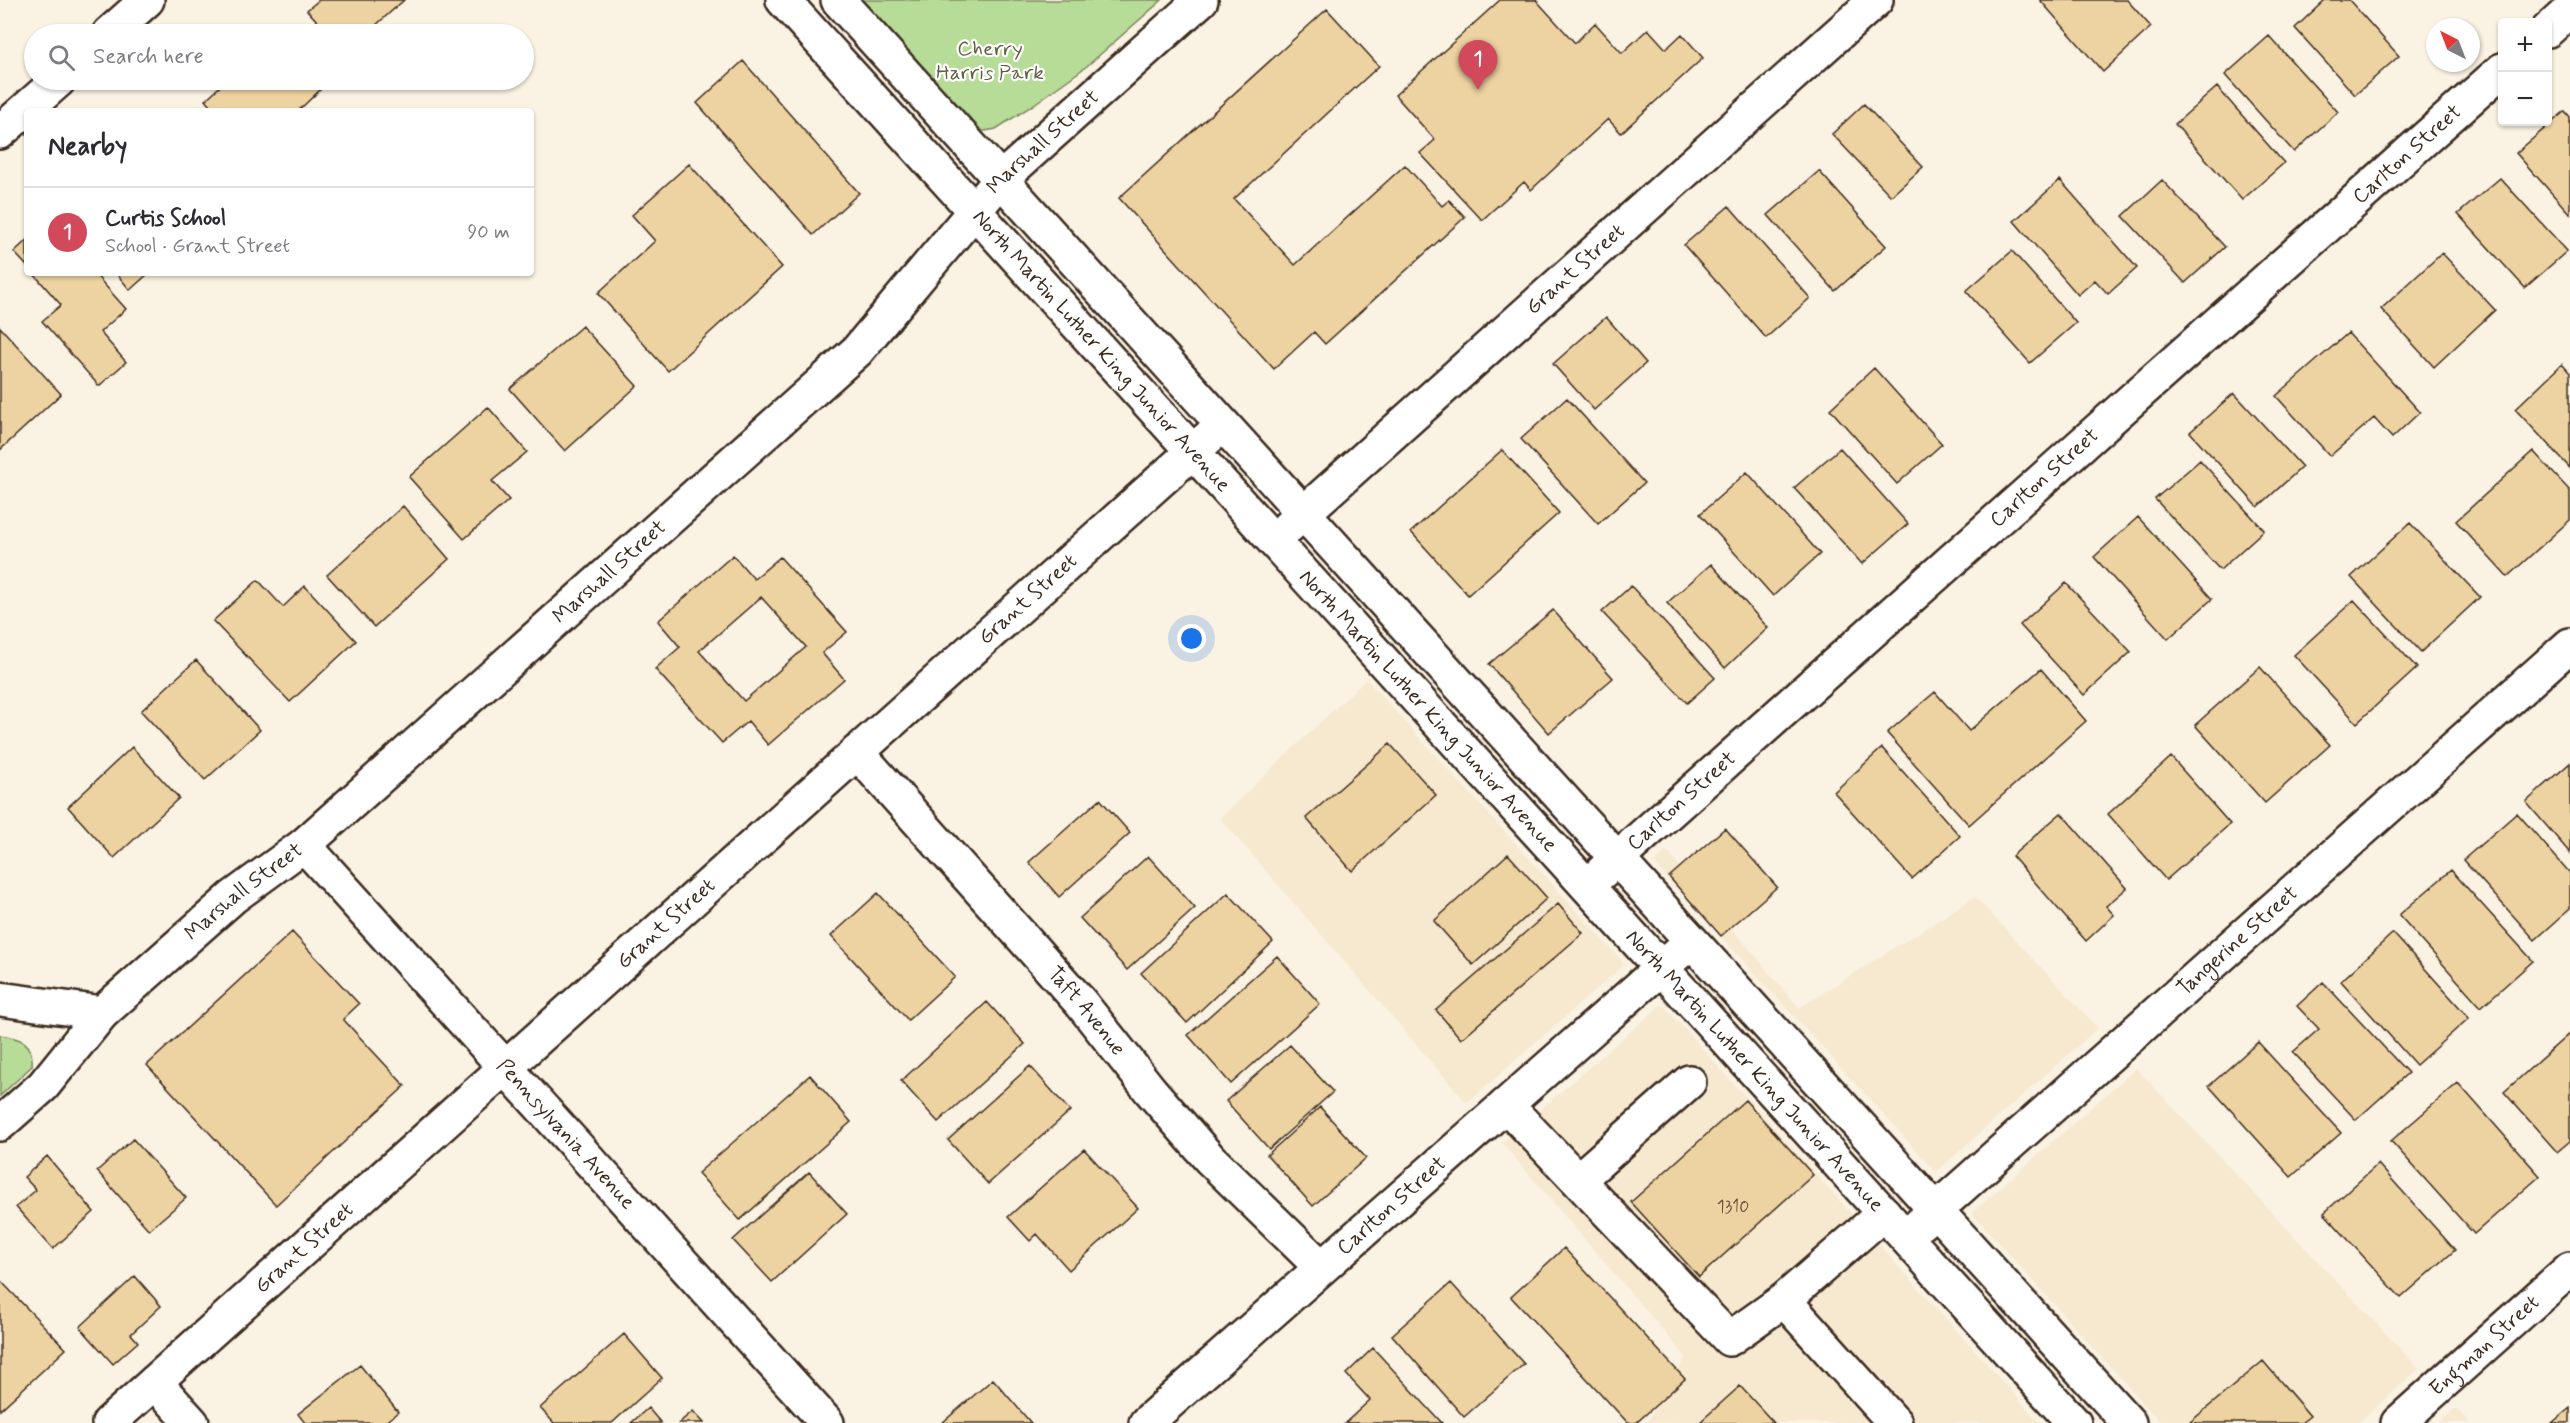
<!DOCTYPE html>
<meta charset="utf-8">
<style>
:root{--surface:#fff;--page:#f7f7f7;--text:#2b2b33;--muted:#7c7c81;--line:#e1e1e2;--accent:#d1495b}
body{margin:0;font-family:Mynerve,sans-serif;background:var(--page);color:var(--text)}
.controls{position:absolute;right:18px;top:18px;display:grid;overflow:hidden;border-radius:6px;box-shadow:0 2px 4px #0004}
.controls button{width:54px;height:54px;display:grid;place-items:center;padding:0;border:0;border-bottom:2px solid var(--line);background:var(--surface);color:var(--text);font:30px sans-serif}
.compass{position:absolute;left:2426px;top:18px;width:54px;height:54px;border-radius:50%;background:var(--surface);box-shadow:0 2px 4px #0004;rotate:318deg}
.you{position:absolute;left:1192px;top:639px;width:21px;height:21px;margin:-15px;border:4px solid #fff;border-radius:50%;background:#1a73e8;box-shadow:0 0 0 9px #1a73e833}
.badge{display:grid;place-items:center;width:39px;height:39px;border-radius:50%;background:var(--accent);color:#fff;font-size:20px;font-weight:700}
.pin{position:absolute;translate:-50% -50px;filter:drop-shadow(0 2px 3px #0008)}
.pin::after{content:'';position:absolute;top:32px;width:21px;height:18px;background:inherit;clip-path:polygon(0 0,100% 0,50% 100%)}
.list{margin:0;padding:0;list-style:none}
h2{display:flex;justify-content:space-between;align-items:center;height:78px;margin:0;padding:0 24px;font-size:26px}
h2 small{font-size:20px;font-weight:400;color:var(--muted)}
.list li{display:grid;grid-template-columns:39px 1fr auto;gap:18px;align-items:center;box-sizing:border-box;height:90px;padding:0 24px;border-top:2px solid var(--line)}
.list b{display:block;font-size:22px;white-space:nowrap}
.list p{margin:0;font-size:20px;white-space:nowrap;color:var(--muted)}
.list em{font-size:20px;font-style:normal;color:var(--muted)}
.icon{flex:none;width:33px;height:33px;fill:none;stroke:currentColor;stroke-width:2;stroke-linecap:round;stroke-linejoin:round}
.map{position:relative;flex:none;width:2570px;height:1423px;overflow:hidden}
.search{position:absolute;background:var(--surface);box-shadow:0 2px 4px #0004;left:24px;top:24px;width:510px;height:66px;display:flex;align-items:center;gap:15px;box-sizing:border-box;padding:0 21px;border-radius:33px;color:var(--muted);font-size:22px}
.panel{position:absolute;background:var(--surface);box-shadow:0 2px 4px #0004;left:24px;top:108px;width:510px;height:168px;border-radius:6px}
.map>svg:first-child{display:block}
.built{fill:#f6e9d0}
.green{fill:#b7dc97;stroke:#79835a;stroke-width:1.5}
.building{fill:#eed3a2;stroke:#3b2a1e;stroke-width:1.5;fill-rule:evenodd}
.lines{fill:none;stroke-linecap:round;stroke-linejoin:round}
.minor-casing{stroke:#3b2a1e;stroke-width:38}
.minor{stroke:#fff;stroke-width:33}
.labels{text-anchor:middle;dominant-baseline:central;stroke-width:4.5;stroke-linejoin:round;paint-order:stroke}
.number-label{font-size:18px;fill:#68543f}
.park-label{font-size:21px;fill:#605f42;stroke:#fff}
.street-label{font-size:21px;fill:#3b2a1e;stroke:#fff}
</style>
<div class="map">
<svg width="2570" height="1423" viewBox="0 0 2570 1423">
<rect width="100%" height="100%" fill="#faf2e3"/>
<filter id="ink" filterUnits="userSpaceOnUse"><feTurbulence type="fractalNoise" baseFrequency=".0167" numOctaves="2"/><feDisplacementMap in="SourceGraphic" scale="12" xChannelSelector="R" yChannelSelector="G"/><feConvolveMatrix kernelMatrix="1 2 1 2 8 2 1 2 1" color-interpolation-filters="sRGB"/></filter>
<g filter="url(#ink)">
<path class="built" d="M1366,679L1625,964L1467,1103L1220,818Z
M1667,851L1799,1008L1975,897L2098,1028L1936,1172L1654,863Z
M1662,1004L2040,1423H1647L1686,1357L1502,1143Z
M2136,1068L2419,1369L2358,1423H2161L1972,1213Z
M2456,1408L2470,1423H2439Z"/>
<path class="green" d="M848,0H1162L1087,66L1033,105L996,129L985,131L971,128Z
M0,1035C21,1038 34,1042 32,1066L0,1096Z"/>
<path class="building" d="M319,0H404L366,34H329L307,10Z
M1500,0H1536L1575,43L1595,23L1622,53L1648,29L1666,49L1682,34L1703,58L1621,133L1608,119L1531,190L1524,182L1482,220L1420,153L1435,140L1395,95Z
M2040,0H2127L2151,27L2103,72Z
M2325,0H2349L2399,56L2355,95L2295,28Z
M1327,9L1379,66L1234,199L1295,265L1405,165L1442,206L1449,200L1465,217L1325,344L1314,332L1274,369L1119,198Z
M2269,36L2338,112L2294,152L2225,75Z
M743,61L859,193L813,235L697,103Z
M227,80H314L322,88L298,111H214L205,100Z
M2217,87L2284,163L2242,200L2175,124Z
M1864,104L1923,167L1891,196L1832,134Z
M2565,111L2570,117V214L2516,153Z
M689,164L782,267L668,371L598,293L655,241L632,215Z
M1819,171L1886,246L1835,291L1768,215Z
M2500,178L2567,251L2525,288L2458,214Z
M2060,180L2137,268L2108,294L2095,280L2078,295L2014,221Z
M2162,180L2225,247L2185,283L2123,216Z
M1729,206L1810,298L1766,338L1684,245Z
M27,240V266L14,252Z
M2012,251L2076,323L2030,363L1966,291Z
M2442,253L2495,310L2434,367L2381,309Z
M33,273H94L126,309L100,332L126,362L99,386L42,321L61,305Z
M116,273H149L130,290Z
M1606,317L1646,363L1594,410L1553,364Z
M582,326L637,386L565,451L510,389Z
M0,327L61,394L0,450Z
M2348,333L2420,412L2392,438L2374,418L2330,456L2276,396Z
M2562,364L2570,373V468L2515,409Z
M1874,368L1942,444L1897,484L1830,409Z
M2234,393L2302,467L2258,507L2190,432Z
M1567,398L1644,483L1598,524L1521,439Z
M488,407L527,452L492,481L509,500L464,539L409,477Z
M1840,448L1908,524L1862,564L1794,488Z
M1502,450L1559,513L1468,595L1411,532Z
M2533,451L2570,491V520L2507,577L2456,521Z
M2200,460L2264,530L2220,570L2155,499Z
M1747,472L1820,554L1773,596L1700,514Z
M403,506L449,559L374,627L327,575Z
M2138,517L2212,599L2168,639L2094,557Z
M2410,523L2480,597L2421,652L2351,577Z
M733,555L754,579L780,557L847,632L822,653L844,679L768,745L748,721L722,743L655,669L680,647L658,621ZM761,597L806,647L744,701L699,651Z
M1711,564L1768,628L1725,668L1667,603Z
M258,580L283,607L305,586L356,641L290,702L213,621Z
M2066,583L2131,652L2084,695L2020,625Z
M1631,586L1715,678L1687,703L1602,612Z
M2354,600L2417,668L2357,723L2294,655Z
M1553,610L1613,678L1549,733L1489,664Z
M196,660L260,730L205,780L141,711Z
M2260,667L2330,745L2265,803L2195,725Z
M2041,669L2086,721L1969,825L1887,733L1935,692L1969,731Z
M1390,744L1436,795L1352,871L1306,818Z
M132,747L179,798L114,858L68,807Z
M1882,748L1960,836L1912,879L1834,792Z
M2171,757L2230,824L2166,880L2108,814Z
M2570,763V853L2526,802Z
M1100,799L1130,833L1059,897L1029,862Z
M2061,813L2127,888L2106,906L2114,915L2086,941L2012,856Z
M2517,813L2570,873V909L2535,940L2463,860Z
M1725,828L1777,887L1721,936L1669,877Z
M1508,854L1547,898L1473,965L1434,921Z
M1148,856L1195,908L1127,970L1080,918Z
M2451,870L2533,961L2481,1007L2399,915Z
M878,893L955,977L908,1020L831,936Z
M1228,893L1273,942L1187,1023L1141,973Z
M1558,904L1583,933L1461,1039L1436,1010Z
M292,932L359,1004L343,1019L405,1086L276,1205L147,1065Z
M2393,933L2469,1018L2416,1065L2341,981Z
M1277,956L1320,1004L1231,1084L1188,1035Z
M2323,982L2408,1073L2356,1120L2293,1052L2319,1029L2297,1006Z
M987,1002L1025,1044L938,1122L901,1081Z
M2570,1033V1141L2557,1152L2504,1092Z
M2258,1042L2341,1133L2291,1177L2209,1086Z
M1290,1045L1333,1092L1269,1149L1226,1101Z
M1030,1066L1070,1111L988,1184L948,1140Z
M810,1075L851,1122L740,1220L698,1173Z
M2458,1083L2540,1176L2474,1234L2391,1141Z
M1745,1100L1813,1175L1699,1277L1631,1202Z
M1320,1107L1366,1158L1313,1206L1267,1155Z
M133,1139L186,1198L149,1230L97,1171Z
M1084,1149L1138,1208L1069,1270L1037,1234L1030,1241L1008,1217Z
M47,1156L94,1212L53,1249L16,1207L36,1190L24,1177Z
M2378,1164L2455,1250L2401,1298L2324,1213Z
M809,1172L847,1214L772,1282L733,1240Z
M1564,1248L1685,1379L1636,1423H1628L1511,1297Z
M135,1276L161,1306L131,1334L138,1342L113,1364L80,1327Z
M0,1280L66,1349L0,1410Z
M1451,1283L1524,1364L1464,1417L1392,1335Z
M624,1334L662,1378L612,1423H554L540,1408Z
M1373,1348L1442,1423H1345L1370,1400L1346,1374Z
M2263,1361L2310,1416L2301,1423H2189Z
M360,1365L398,1412L384,1423H305L298,1414Z
M993,1379L1031,1423H942Z
M1740,1386L1774,1423H1699Z
M648,1408L661,1423H631Z
M2570,1408V1423H2552Z
M693,1411L704,1423H679Z"/>
<g class="lines">
<g class="minor-casing">
<g id="minor">
<path id="s1" d="M783,0L2074,1423"/>
<path d="M838,0L2129,1423"/>
<path d="M2548,30L2570,10"/>
<path d="M109,34L147,0"/>
<path d="M0,132L59,80"/>
<path id="s2" d="M1288,527L1876,0"/>
<path id="s3" d="M857,752L1081,1003L1150,1090L1210,1159L1321,1267"/>
<path id="s4" d="M304,845L827,1423"/>
<path id="s5" d="M1601,873L2502,70"/>
<path d="M0,999L102,1013"/>
<path d="M1506,1105L1729,1339L1784,1300"/>
<path id="s6" d="M0,1124L43,1086L102,1013L233,897L304,845L857,351L1001,179L1201,0"/>
<path d="M1578,1180L1689,1082"/>
<path d="M1884,1213L1784,1300L1895,1423"/>
<path id="s7" d="M1921,1223L2570,645"/>
<path d="M155,1382L192,1423"/>
<path id="s8" d="M109,1423L1209,437"/>
<path id="s9" d="M1146,1423L1678,953"/>
<path id="s10" d="M2398,1423L2570,1269"/>
</g>
</g>
<use href="#minor" class="minor"/>
</g>
</g>
<g class="labels">
<g class="number-label">
<text x="1733" y="1207">1310</text>
</g>
<g class="park-label">
<text x="990" y="49">Cherry<tspan x="990" dy="24">Harris Park</tspan></text>
</g>
<g class="street-label">
<text stroke="none"><textPath href="#s6" startOffset="1436">Marshall Street</textPath></text>
<text stroke="none"><textPath href="#s5" startOffset="1080">Carlton Street</textPath></text>
<text stroke="none"><textPath href="#s2" startOffset="386">Grant Street</textPath></text>
<text stroke="none"><textPath href="#s1" startOffset="474">North Martin Luther King Junior Avenue</textPath></text>
<text stroke="none"><textPath href="#s5" startOffset="594">Carlton Street</textPath></text>
<text stroke="none"><textPath href="#s6" startOffset="824">Marshall Street</textPath></text>
<text stroke="none"><textPath href="#s8" startOffset="1234">Grant Street</textPath></text>
<text stroke="none"><textPath href="#s1" startOffset="960">North Martin Luther King Junior Avenue</textPath></text>
<text stroke="none"><textPath href="#s5" startOffset="108">Carlton Street</textPath></text>
<text stroke="none"><textPath href="#s6" startOffset="338">Marshall Street</textPath></text>
<text stroke="none"><textPath href="#s8" startOffset="748">Grant Street</textPath></text>
<text stroke="none"><textPath href="#s7" startOffset="424">Tangerine Street</textPath></text>
<text stroke="none"><textPath href="#s3" startOffset="346">Taft Avenue</textPath></text>
<text stroke="none"><textPath href="#s1" startOffset="1446">North Martin Luther King Junior Avenue</textPath></text>
<text stroke="none"><textPath href="#s4" startOffset="390">Pennsylvania Avenue</textPath></text>
<text stroke="none"><textPath href="#s9" startOffset="328">Carlton Street</textPath></text>
<text stroke="none"><textPath href="#s8" startOffset="262">Grant Street</textPath></text>
<text stroke="none"><textPath href="#s10" startOffset="116">Engman Street</textPath></text>
</g>
</g>
</svg>
<div class="controls">
<button>+</button>
<button>−</button>
</div>
<svg class="compass" viewBox="-18 -18 36 36"><path d="M0-13l5 13h-10z" fill="#e53935"/><path d="M0 13l5-13h-10z" fill="#7c7c81"/></svg>
<div class="you"></div>
<div class="pin badge" style="left:1478px;top:90px">1</div>
<div class="search"><svg class="icon" aria-label="search" viewBox="0 0 24 24"><circle cx="10" cy="10" r="6"/><path d="M15 15l6 6"/></svg>Search here</div>
<section class="panel">
<h2>Nearby<small></small></h2>
<ul class="list">
<li><span class="badge">1</span><div><b>Curtis School</b><p>School · Grant Street</p></div><em>90 m</em></li>
</ul>
</section>
</div>
